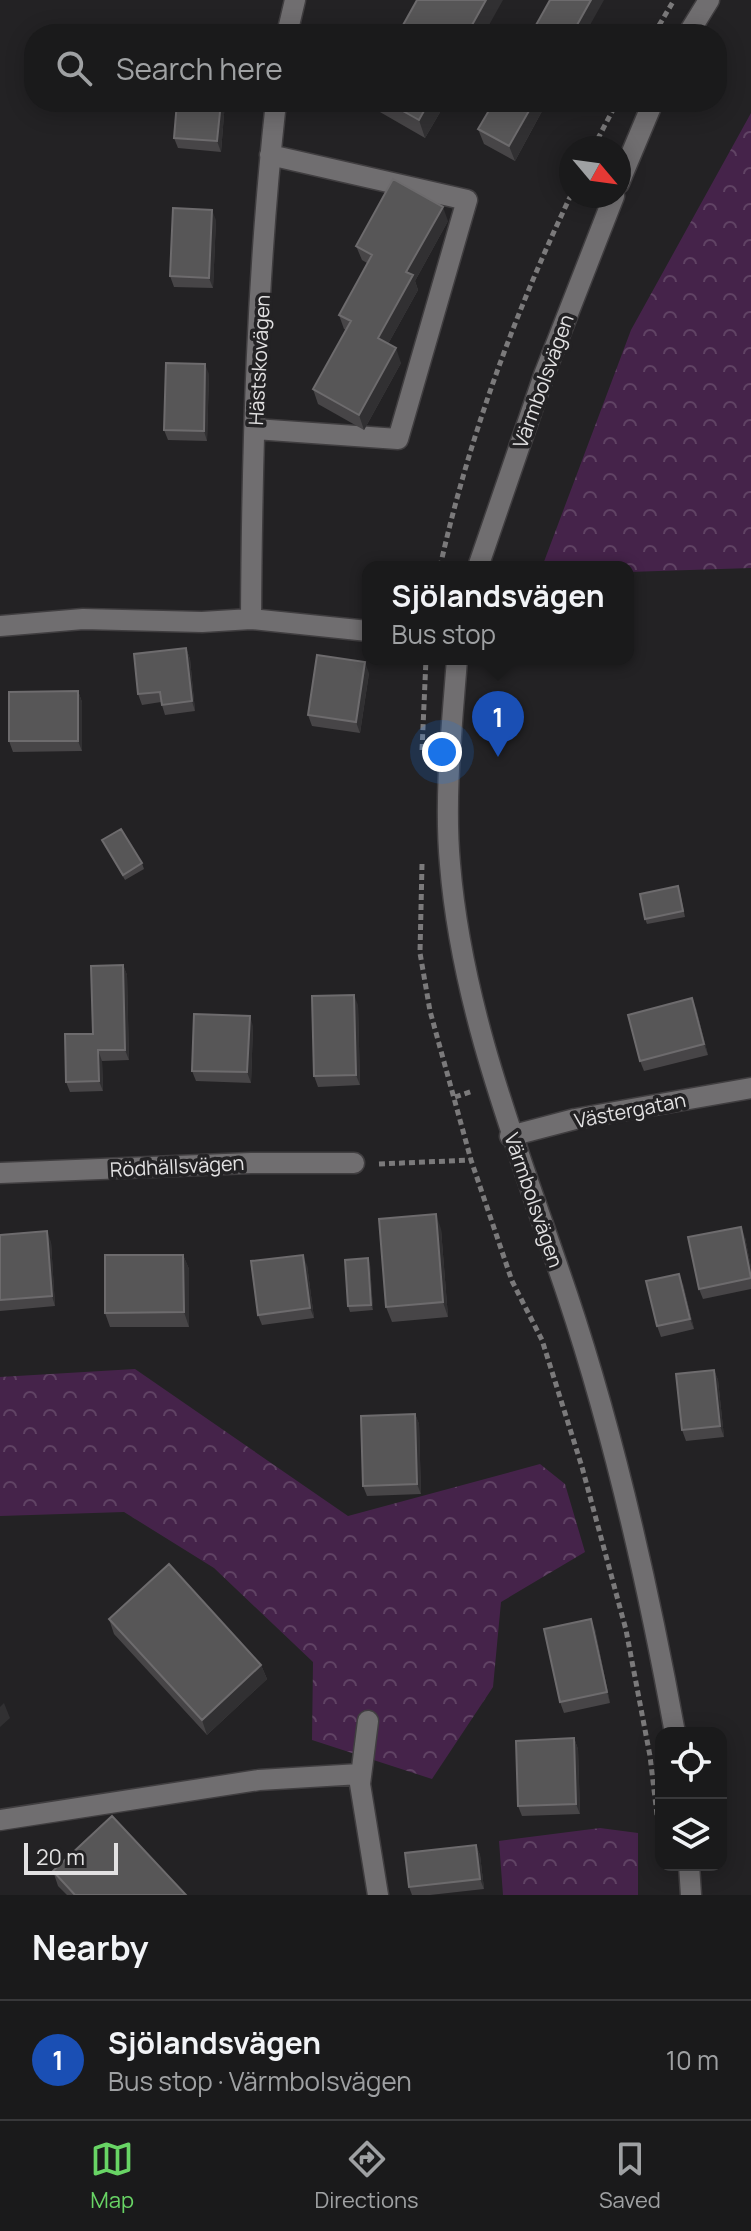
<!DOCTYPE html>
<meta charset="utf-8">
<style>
:root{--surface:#1a1a1b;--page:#272728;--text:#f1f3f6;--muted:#9fa1a3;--line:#38383a;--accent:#68d465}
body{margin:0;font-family:Manrope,sans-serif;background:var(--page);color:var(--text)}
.controls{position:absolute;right:24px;bottom:24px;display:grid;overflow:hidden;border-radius:16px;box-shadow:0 4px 20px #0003}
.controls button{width:72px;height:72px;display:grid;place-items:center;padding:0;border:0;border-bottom:2px solid var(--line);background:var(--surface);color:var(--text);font:40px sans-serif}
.compass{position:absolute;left:559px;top:136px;width:72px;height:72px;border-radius:50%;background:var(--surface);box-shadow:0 4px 20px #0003;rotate:119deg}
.scale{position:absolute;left:24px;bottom:20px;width:94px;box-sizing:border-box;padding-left:8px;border:4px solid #e2e1e2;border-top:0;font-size:22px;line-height:28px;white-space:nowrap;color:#e2e1e2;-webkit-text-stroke:6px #232224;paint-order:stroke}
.you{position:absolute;left:442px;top:752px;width:28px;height:28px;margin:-20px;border:6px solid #fff;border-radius:50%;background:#1a73e8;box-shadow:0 0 0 12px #1a73e833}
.badge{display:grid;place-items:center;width:52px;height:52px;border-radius:50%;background:var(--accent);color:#fff;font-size:26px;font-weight:700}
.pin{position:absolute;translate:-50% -66px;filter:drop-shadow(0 2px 4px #0008)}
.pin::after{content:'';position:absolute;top:42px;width:28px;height:24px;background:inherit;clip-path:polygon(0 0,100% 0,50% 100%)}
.popup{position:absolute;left:362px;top:561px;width:272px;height:104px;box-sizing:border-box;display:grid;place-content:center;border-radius:16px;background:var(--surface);filter:drop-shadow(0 2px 6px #0005);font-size:26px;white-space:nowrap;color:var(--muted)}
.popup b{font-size:30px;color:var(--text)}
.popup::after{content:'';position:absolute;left:50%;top:100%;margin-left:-16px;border:16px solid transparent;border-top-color:var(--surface)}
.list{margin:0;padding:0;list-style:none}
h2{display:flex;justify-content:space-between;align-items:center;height:104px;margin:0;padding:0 32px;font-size:34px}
h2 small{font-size:26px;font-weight:400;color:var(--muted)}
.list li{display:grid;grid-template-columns:52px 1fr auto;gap:24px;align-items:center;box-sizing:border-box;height:120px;padding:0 32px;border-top:2px solid var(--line)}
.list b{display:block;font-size:30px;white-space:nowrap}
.list p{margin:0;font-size:26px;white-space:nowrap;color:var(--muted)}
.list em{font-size:26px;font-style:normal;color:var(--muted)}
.icon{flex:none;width:44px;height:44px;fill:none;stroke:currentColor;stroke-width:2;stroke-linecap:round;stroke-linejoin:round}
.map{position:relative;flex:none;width:751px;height:1895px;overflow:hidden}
.search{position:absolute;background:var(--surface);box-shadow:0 4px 20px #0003;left:24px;right:24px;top:24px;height:88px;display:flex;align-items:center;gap:20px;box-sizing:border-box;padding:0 28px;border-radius:32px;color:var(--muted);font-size:30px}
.sheet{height:224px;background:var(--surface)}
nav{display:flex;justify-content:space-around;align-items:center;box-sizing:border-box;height:112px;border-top:2px solid var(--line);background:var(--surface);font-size:22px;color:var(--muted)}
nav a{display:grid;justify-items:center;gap:4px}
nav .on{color:var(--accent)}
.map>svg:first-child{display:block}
.forest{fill:url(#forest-crowns)}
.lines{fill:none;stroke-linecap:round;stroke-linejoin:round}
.minor-casing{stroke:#403e40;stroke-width:23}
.path{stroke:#7b7a7b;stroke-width:5;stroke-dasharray:6 4;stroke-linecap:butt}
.minor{stroke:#706e70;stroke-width:20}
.wall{fill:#474547}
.shaded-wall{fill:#313032}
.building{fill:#575657;stroke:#6d6b6d;stroke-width:2}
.labels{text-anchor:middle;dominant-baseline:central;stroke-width:7;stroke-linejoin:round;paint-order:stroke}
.street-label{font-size:20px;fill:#e2e1e2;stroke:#232224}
</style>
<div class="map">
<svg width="751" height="1895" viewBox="0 0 751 1895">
<defs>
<pattern id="forest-crowns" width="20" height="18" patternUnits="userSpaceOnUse" patternTransform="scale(2)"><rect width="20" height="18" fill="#45234a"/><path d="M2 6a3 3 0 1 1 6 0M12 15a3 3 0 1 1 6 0" fill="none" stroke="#604364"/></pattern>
</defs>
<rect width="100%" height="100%" fill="#232224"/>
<path class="forest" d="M751,113V568L628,572V567H542L631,330Z
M135,1369L348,1516L540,1464L565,1484L585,1552L501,1602L493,1687L432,1779L312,1740L313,1662L214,1568L124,1512L0,1516V1377Z
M600,1828L638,1833V1895H503L499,1841Z"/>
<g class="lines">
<g class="minor-casing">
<path id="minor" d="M287,34L295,0
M688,34L709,0
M619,183L653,102
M255,429L398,439L467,200L270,155
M478,567L544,375L614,196
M251,619C252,447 257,273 276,102
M0,626L83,619L202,622L251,619L368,631
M457,659C452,726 444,797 450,864C462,1013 520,1154 567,1294C615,1437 648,1585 675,1733
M510,1136L575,1119L751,1088
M0,1173L251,1163H354
M368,1721L360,1784L378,1895
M0,1820L259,1780L360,1774
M689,1865L691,1895"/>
</g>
<path class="path" d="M654,34L674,0
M593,148L617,102
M440,567C469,437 514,315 571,195
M422,750L426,659
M422,864L420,953L430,1011L471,1160L512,1281L542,1340L582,1467L626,1630L650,1756L661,1848
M455,1097L473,1091
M379,1164L471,1160"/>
<use href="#minor" class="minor"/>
</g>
<path class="wall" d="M177,102H225L221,152L178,148L174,138Z
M371,102H446L425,138L373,108Z
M494,102H547L515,161L484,144L478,129Z
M216,220L213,288L174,287L170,276Z
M448,221L415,281L418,290L388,344L401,363L364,430L318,404L313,389L346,330L344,329L339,315L367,263L362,260L356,246Z
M209,374L207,441L168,440L164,430Z
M186,648L190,659L195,711L165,715L161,702L142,705L138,694Z
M369,673L360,733L312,726L308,715Z
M78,691L82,702V751L13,752L9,741Z
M102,840L142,863L144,869L125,880Z
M680,892L685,917L647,924L645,919Z
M123,965L127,975L129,1060L102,1061L103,1091L70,1092L66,1082L93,1034Z
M358,1005L360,1085L318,1087L314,1076Z
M696,1008L708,1055L644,1071L640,1061Z
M253,1026L251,1083L196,1081L192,1071Z
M441,1229L448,1317L392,1322L386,1307Z
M0,1235L51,1242L55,1306L0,1311Z
M745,1237L751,1268V1289L703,1299L699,1289Z
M183,1255L189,1269V1327H110L105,1313Z
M370,1264L373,1310L350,1312L348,1306Z
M307,1265L314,1318L262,1325L258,1315Z
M683,1284L694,1329L661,1337L657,1326Z
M714,1370L718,1380L724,1437L686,1441L682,1430Z
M415,1414L419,1424L421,1494L367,1496L363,1486Z
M109,1619L261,1665L267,1679L207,1735L114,1634Z
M595,1629L610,1703L564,1713L560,1702Z
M574,1738L578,1749L580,1814L522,1816L518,1806Z
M476,1845L480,1855L484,1889L430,1895H412L409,1887Z
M53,1871L186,1895H67L58,1886Z"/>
<path class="shaded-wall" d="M486,0H503L484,34H467Z
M591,0H604L585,34H572Z
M221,102H225L221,152L217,141Z
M429,102H446L425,138L419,120Z
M534,102H547L515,161L509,146Z
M443,207L448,221L415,281L418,290L383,353L378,338L406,272Z
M212,210L216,220L213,288L209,278Z
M396,348L401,363L364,430L359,415Z
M205,364L209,374L207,441L204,431Z
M186,648L190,659L195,711L192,701Z
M365,662L369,673L360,733L356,722Z
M78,691L82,702V751L78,741Z
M123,965L127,975L129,1060L125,1050Z
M354,995L358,1005L360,1085L356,1075Z
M692,998L696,1008L708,1055L704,1044Z
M250,1016L253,1026L251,1083L247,1072Z
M98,1050L102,1061L103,1091L99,1081Z
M436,1214L441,1229L448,1317L443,1302Z
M741,1227L745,1237L751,1268V1277Z
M47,1231L51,1242L55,1306L52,1296Z
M183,1255L189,1269V1327L184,1312Z
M303,1255L307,1265L314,1318L310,1308Z
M368,1258L370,1264L373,1310L371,1305Z
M679,1274L683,1284L694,1329L690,1319Z
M714,1370L718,1380L724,1437L720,1426Z
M415,1414L419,1424L421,1494L417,1484Z
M591,1619L595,1629L610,1703L607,1692Z
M261,1665L267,1679L207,1735L202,1720Z
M4,1703L10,1718L0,1727V1707Z
M574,1738L578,1749L580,1814L576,1804Z
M476,1845L480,1855L484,1889L480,1879Z"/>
<path class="building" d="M417,0H486L467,34H398Z
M550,0H591L572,34H531Z
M177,102H221L217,141L174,138Z
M387,102H429L419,120Z
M494,102H534L509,146L478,129Z
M393,179L443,207L406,272L413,275L378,338L396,348L359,415L313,389L351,321L339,315L372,255L356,246Z
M173,208L212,210L209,278L170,276Z
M166,363L205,364L204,431L164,430Z
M186,648L192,701L162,705L160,692L138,694L134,654Z
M317,655L365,662L356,722L308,715Z
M78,691V741H9V692Z
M121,829L142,863L123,875L102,840Z
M678,886L683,911L645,919L640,894Z
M123,965L125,1050H98L99,1081L66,1082L65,1034H93L91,966Z
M354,995L356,1075L314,1076L312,996Z
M692,998L704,1044L640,1061L628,1015Z
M194,1014L250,1016L247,1072L192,1071Z
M436,1214L443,1302L386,1307L379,1219Z
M741,1227L751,1278L699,1289L688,1237Z
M47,1231L52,1296L0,1300V1235Z
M105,1255H183L184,1312L105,1313Z
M303,1255L310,1308L258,1315L251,1261Z
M368,1258L371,1305L348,1306L345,1260Z
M679,1274L690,1319L657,1326L646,1281Z
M714,1370L720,1426L682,1430L676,1374Z
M415,1414L417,1484L363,1486L361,1416Z
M169,1564L261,1665L202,1720L109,1619Z
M591,1619L607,1692L560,1702L544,1629Z
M574,1738L576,1804L518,1806L516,1741Z
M112,1816L186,1895H75L53,1871Z
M476,1845L480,1879L409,1887L405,1853Z"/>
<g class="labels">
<g class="street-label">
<text transform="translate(259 360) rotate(-87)">Hästskovägen</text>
<text transform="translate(543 381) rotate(-70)">Värmbolsvägen</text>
<text transform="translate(630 1110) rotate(-11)">Västergatan</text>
<text transform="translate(177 1166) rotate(-3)">Rödhällsvägen</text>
<text transform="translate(534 1200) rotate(71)">Värmbolsvägen</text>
</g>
</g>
</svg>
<div class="controls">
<button><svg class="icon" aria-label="locate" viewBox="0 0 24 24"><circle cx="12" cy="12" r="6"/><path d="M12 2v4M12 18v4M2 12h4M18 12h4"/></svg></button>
<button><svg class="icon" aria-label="layers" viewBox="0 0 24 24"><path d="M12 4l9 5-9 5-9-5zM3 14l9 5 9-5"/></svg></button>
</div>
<svg class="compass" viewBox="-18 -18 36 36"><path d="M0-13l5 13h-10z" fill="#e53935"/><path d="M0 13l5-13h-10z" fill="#9fa1a3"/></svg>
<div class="scale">20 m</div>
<div class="you"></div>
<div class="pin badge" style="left:498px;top:757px;background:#1a4fb4">1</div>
<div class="popup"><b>Sjölandsvägen</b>Bus stop</div>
<div class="search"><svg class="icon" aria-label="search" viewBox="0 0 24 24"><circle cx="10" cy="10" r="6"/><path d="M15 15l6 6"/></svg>Search here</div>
</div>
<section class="sheet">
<h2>Nearby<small></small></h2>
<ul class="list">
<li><span class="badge" style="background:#1a4fb4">1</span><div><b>Sjölandsvägen</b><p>Bus stop · Värmbolsvägen</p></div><em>10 m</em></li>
</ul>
</section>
<nav>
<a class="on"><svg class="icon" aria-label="map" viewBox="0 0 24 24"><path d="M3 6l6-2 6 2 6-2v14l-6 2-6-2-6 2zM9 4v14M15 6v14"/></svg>Map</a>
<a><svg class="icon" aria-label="directions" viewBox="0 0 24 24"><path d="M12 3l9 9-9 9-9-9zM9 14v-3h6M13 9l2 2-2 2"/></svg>Directions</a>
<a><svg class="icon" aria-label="saved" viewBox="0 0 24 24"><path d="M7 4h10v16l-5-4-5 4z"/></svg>Saved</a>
</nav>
